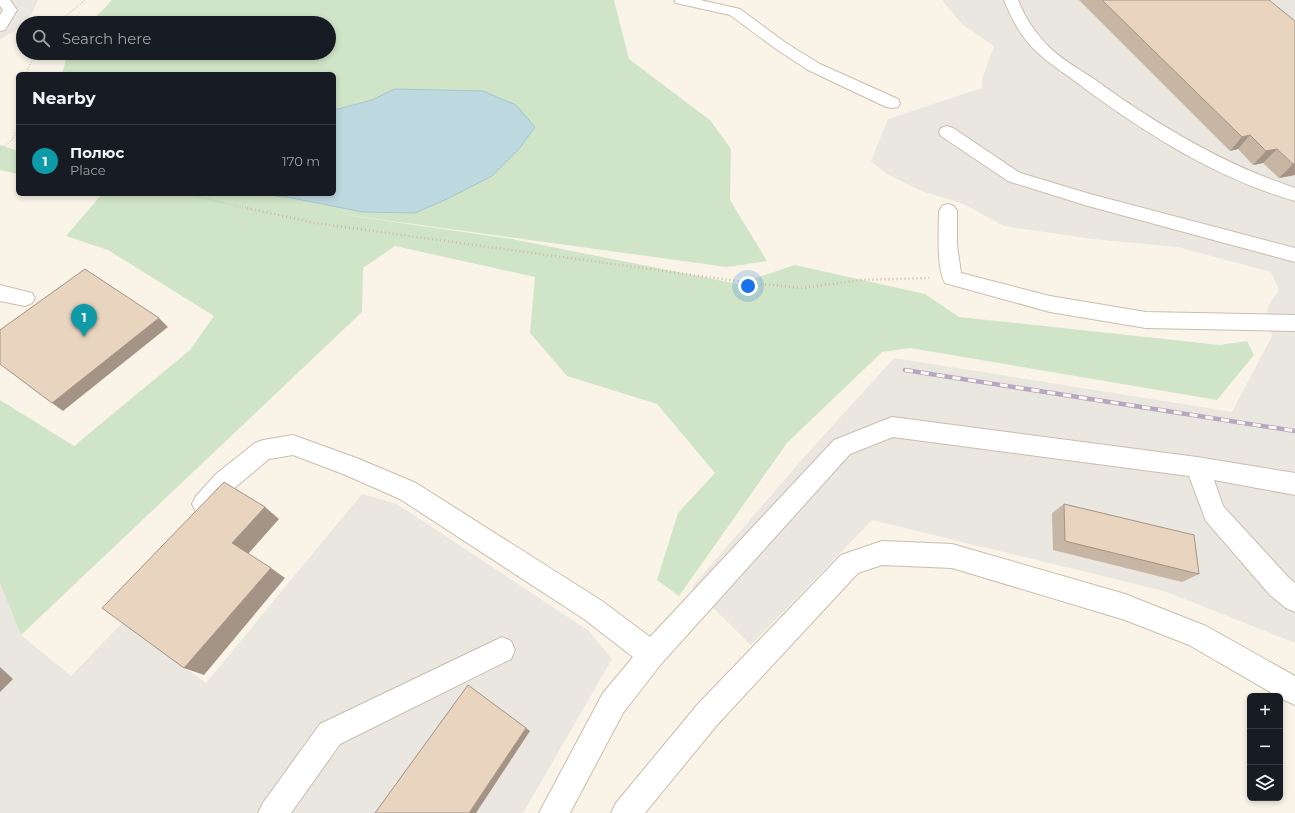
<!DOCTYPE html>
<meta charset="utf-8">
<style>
:root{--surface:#171b24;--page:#242831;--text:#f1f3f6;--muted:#9ea1a6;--line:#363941;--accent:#8c9099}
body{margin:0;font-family:Montserrat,sans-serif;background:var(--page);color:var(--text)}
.controls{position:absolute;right:12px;bottom:12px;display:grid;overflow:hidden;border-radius:6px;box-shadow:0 2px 6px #0003}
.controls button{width:36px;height:36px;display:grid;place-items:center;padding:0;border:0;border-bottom:1px solid var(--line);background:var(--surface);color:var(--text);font:20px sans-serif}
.you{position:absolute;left:748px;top:286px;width:14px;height:14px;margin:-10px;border:3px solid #fff;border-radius:50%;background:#1a73e8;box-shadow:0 0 0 6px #1a73e833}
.badge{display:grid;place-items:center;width:26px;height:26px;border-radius:50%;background:var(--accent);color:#fff;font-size:13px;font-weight:700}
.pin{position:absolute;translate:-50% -33px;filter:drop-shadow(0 1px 2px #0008)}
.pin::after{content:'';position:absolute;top:21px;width:14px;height:12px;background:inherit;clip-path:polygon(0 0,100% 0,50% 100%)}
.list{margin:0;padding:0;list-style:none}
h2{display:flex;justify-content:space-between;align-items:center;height:52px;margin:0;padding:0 16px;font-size:17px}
h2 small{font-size:13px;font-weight:400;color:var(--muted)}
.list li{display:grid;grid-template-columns:26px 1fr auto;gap:12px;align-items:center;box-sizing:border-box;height:72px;padding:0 16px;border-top:1px solid var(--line)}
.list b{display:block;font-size:15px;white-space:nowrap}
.list p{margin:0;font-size:13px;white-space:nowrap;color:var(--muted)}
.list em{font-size:13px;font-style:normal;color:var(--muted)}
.icon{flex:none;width:22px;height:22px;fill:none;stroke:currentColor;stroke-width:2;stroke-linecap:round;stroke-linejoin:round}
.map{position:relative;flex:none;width:1295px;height:813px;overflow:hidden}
.search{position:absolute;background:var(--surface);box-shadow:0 2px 6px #0003;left:16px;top:16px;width:320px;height:44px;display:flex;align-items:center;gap:10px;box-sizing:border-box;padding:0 14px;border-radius:22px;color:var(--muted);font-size:15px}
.panel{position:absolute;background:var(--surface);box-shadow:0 2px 6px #0003;left:16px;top:72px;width:320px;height:124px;border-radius:6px}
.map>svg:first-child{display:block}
.industrial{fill:#eae6e0}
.green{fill:#d0e5c7}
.water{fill:#bed8e0;stroke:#a5c6d1}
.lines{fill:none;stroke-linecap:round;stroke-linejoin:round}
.minor-casing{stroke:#cabdae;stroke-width:2}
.path-far1{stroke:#d0baa5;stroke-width:2;stroke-dasharray:0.5 2;stroke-linecap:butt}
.path{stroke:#d0baa5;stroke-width:2.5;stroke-dasharray:1 3;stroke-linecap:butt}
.minor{fill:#fff;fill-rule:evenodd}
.rail-casing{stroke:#b8a7c2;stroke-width:4.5}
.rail{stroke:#fdf8ed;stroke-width:3;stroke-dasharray:8;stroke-linecap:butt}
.wall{fill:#c8b6a5}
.shaded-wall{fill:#a39486}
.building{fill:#e9d4c0;stroke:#a39486}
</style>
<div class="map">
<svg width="1295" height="813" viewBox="0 0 1295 813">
<rect width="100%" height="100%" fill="#f9f4e7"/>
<path class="industrial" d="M0,0H38L31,15L17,30L0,39Z
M942,0H1295V643L1164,591L872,520L751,645L692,587L806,455L894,358L1232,412L1272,336L1267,323L1268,306L1279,290L1271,272L1178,247L1092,239L1004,226L964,204L921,191L887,174L871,161L888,119L982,88V80L994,46L962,24Z
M362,494L397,504L589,631L612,659L523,813H0V583L21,635L71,676L123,622L206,683Z"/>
<path class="green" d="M112,0H614L629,59L710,120L731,149L730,200L767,261L727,267L325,212L512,239L738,284L795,265L925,294L959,317L1220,345L1247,341L1254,355L1217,400L910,348L882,352L787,443L679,596L657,580L678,513L715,473L657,404L567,376L530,333L535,277L395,246L363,268L362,312L21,635L0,583V400L74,446L190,350L214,316L108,250L66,236L102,194H334V74H62L68,53H329V23H90Z
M0,145L18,151V174L0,170Z"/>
<path class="water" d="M394,89L483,91L516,105L535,127L519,149L492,176L449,198L415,213L363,212L292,198L261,194H334V110L372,100Z"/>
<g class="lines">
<g class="minor-casing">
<path id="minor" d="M0,0H10L17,10L5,30L0,31V15L3,10L0,6Z
M674,0H700L740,9L786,43L820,64L898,99L900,103L898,107L892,108L886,107L808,70L776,49L730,15L676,3Z
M1004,0H1018C1026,19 1033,30 1047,45C1058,57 1080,70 1094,79C1156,124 1222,164 1295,188V201C1218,179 1148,135 1084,88C1069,76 1052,66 1038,53C1022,39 1012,20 1004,0Z
M947,126L953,128L1020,173L1090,194L1295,248V262L1088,206L1008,181L941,136L939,132L941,128Z
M948,204L954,206L957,211V245L961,273L1050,296L1146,312L1295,315V331L1146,328L1050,312L945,283C936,267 939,230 939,211L942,206Z
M0,285L32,293L35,298L32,303L25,306L0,301Z
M892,417L1197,457L1295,473V495L1214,480L1223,506L1288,577L1295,583V612L1286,608L1270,595L1206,521L1189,476L893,437L850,454L661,664L623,713L570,813H539L603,693L633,657L584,619L400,499L343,474L293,455L269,459L232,490L212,512L204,515L196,512L192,504L196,496L216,474L255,443L263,440L293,435L359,459L416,483L602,601L650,637L834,440Z
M882,541L952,544L1125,594L1206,626L1295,676V705L1280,698V696H1277L1189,645L1125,620L952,568L882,565L858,573L717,725L645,813H611L616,803L697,705L841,555Z
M502,637L511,641L515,650L511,659L340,744L291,813H258L263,803L320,724Z"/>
</g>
<path class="path-far1" d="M57,23L85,0
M26,74L35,53
M18,99V102
M0,149L12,140L18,128
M184,194L252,209"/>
<path class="path" d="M247,208L315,223L751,283L803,288L861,280L929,278"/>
<use href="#minor" class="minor"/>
<g class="rail-casing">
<path id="rail" d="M905,370L1295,431"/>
</g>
<use href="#rail" class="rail"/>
</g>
<path class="wall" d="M1079,0H1269L1295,175L1279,178L1263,163L1253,165L1238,149L1230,151Z
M1064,504L1199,574L1182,582L1053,550L1052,513Z"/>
<path class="shaded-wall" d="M1250,135L1238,149L1230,151L1242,137Z
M1277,149L1263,163L1253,165L1266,151Z
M1295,163V175L1279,178L1293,164Z
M159,318L168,327L63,411L52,403Z
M265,507L279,519L248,554L232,543Z
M271,568L285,578L204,675L184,668Z
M0,667L13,679L0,692Z
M526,728L530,731L476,813H469Z"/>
<path class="building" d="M1102,0H1269L1295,21V163L1293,164L1277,149L1266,151L1250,135L1242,137Z
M85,269L159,318L52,403L0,364V330Z
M224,482L265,507L232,543L271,568L184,668L102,608Z
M1064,504L1194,535L1199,574L1065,541Z
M468,685L526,728L469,813H375Z"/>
</svg>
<div class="controls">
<button>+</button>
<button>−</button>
<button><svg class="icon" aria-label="layers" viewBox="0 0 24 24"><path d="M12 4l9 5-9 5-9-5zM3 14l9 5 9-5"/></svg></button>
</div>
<div class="you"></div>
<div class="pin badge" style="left:84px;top:337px;background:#0f9aa8">1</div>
<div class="search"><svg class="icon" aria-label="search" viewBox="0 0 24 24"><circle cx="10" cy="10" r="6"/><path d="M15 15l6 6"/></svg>Search here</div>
<section class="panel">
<h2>Nearby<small></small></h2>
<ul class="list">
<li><span class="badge" style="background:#0f9aa8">1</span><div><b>Полюс</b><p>Place</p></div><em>170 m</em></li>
</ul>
</section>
</div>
